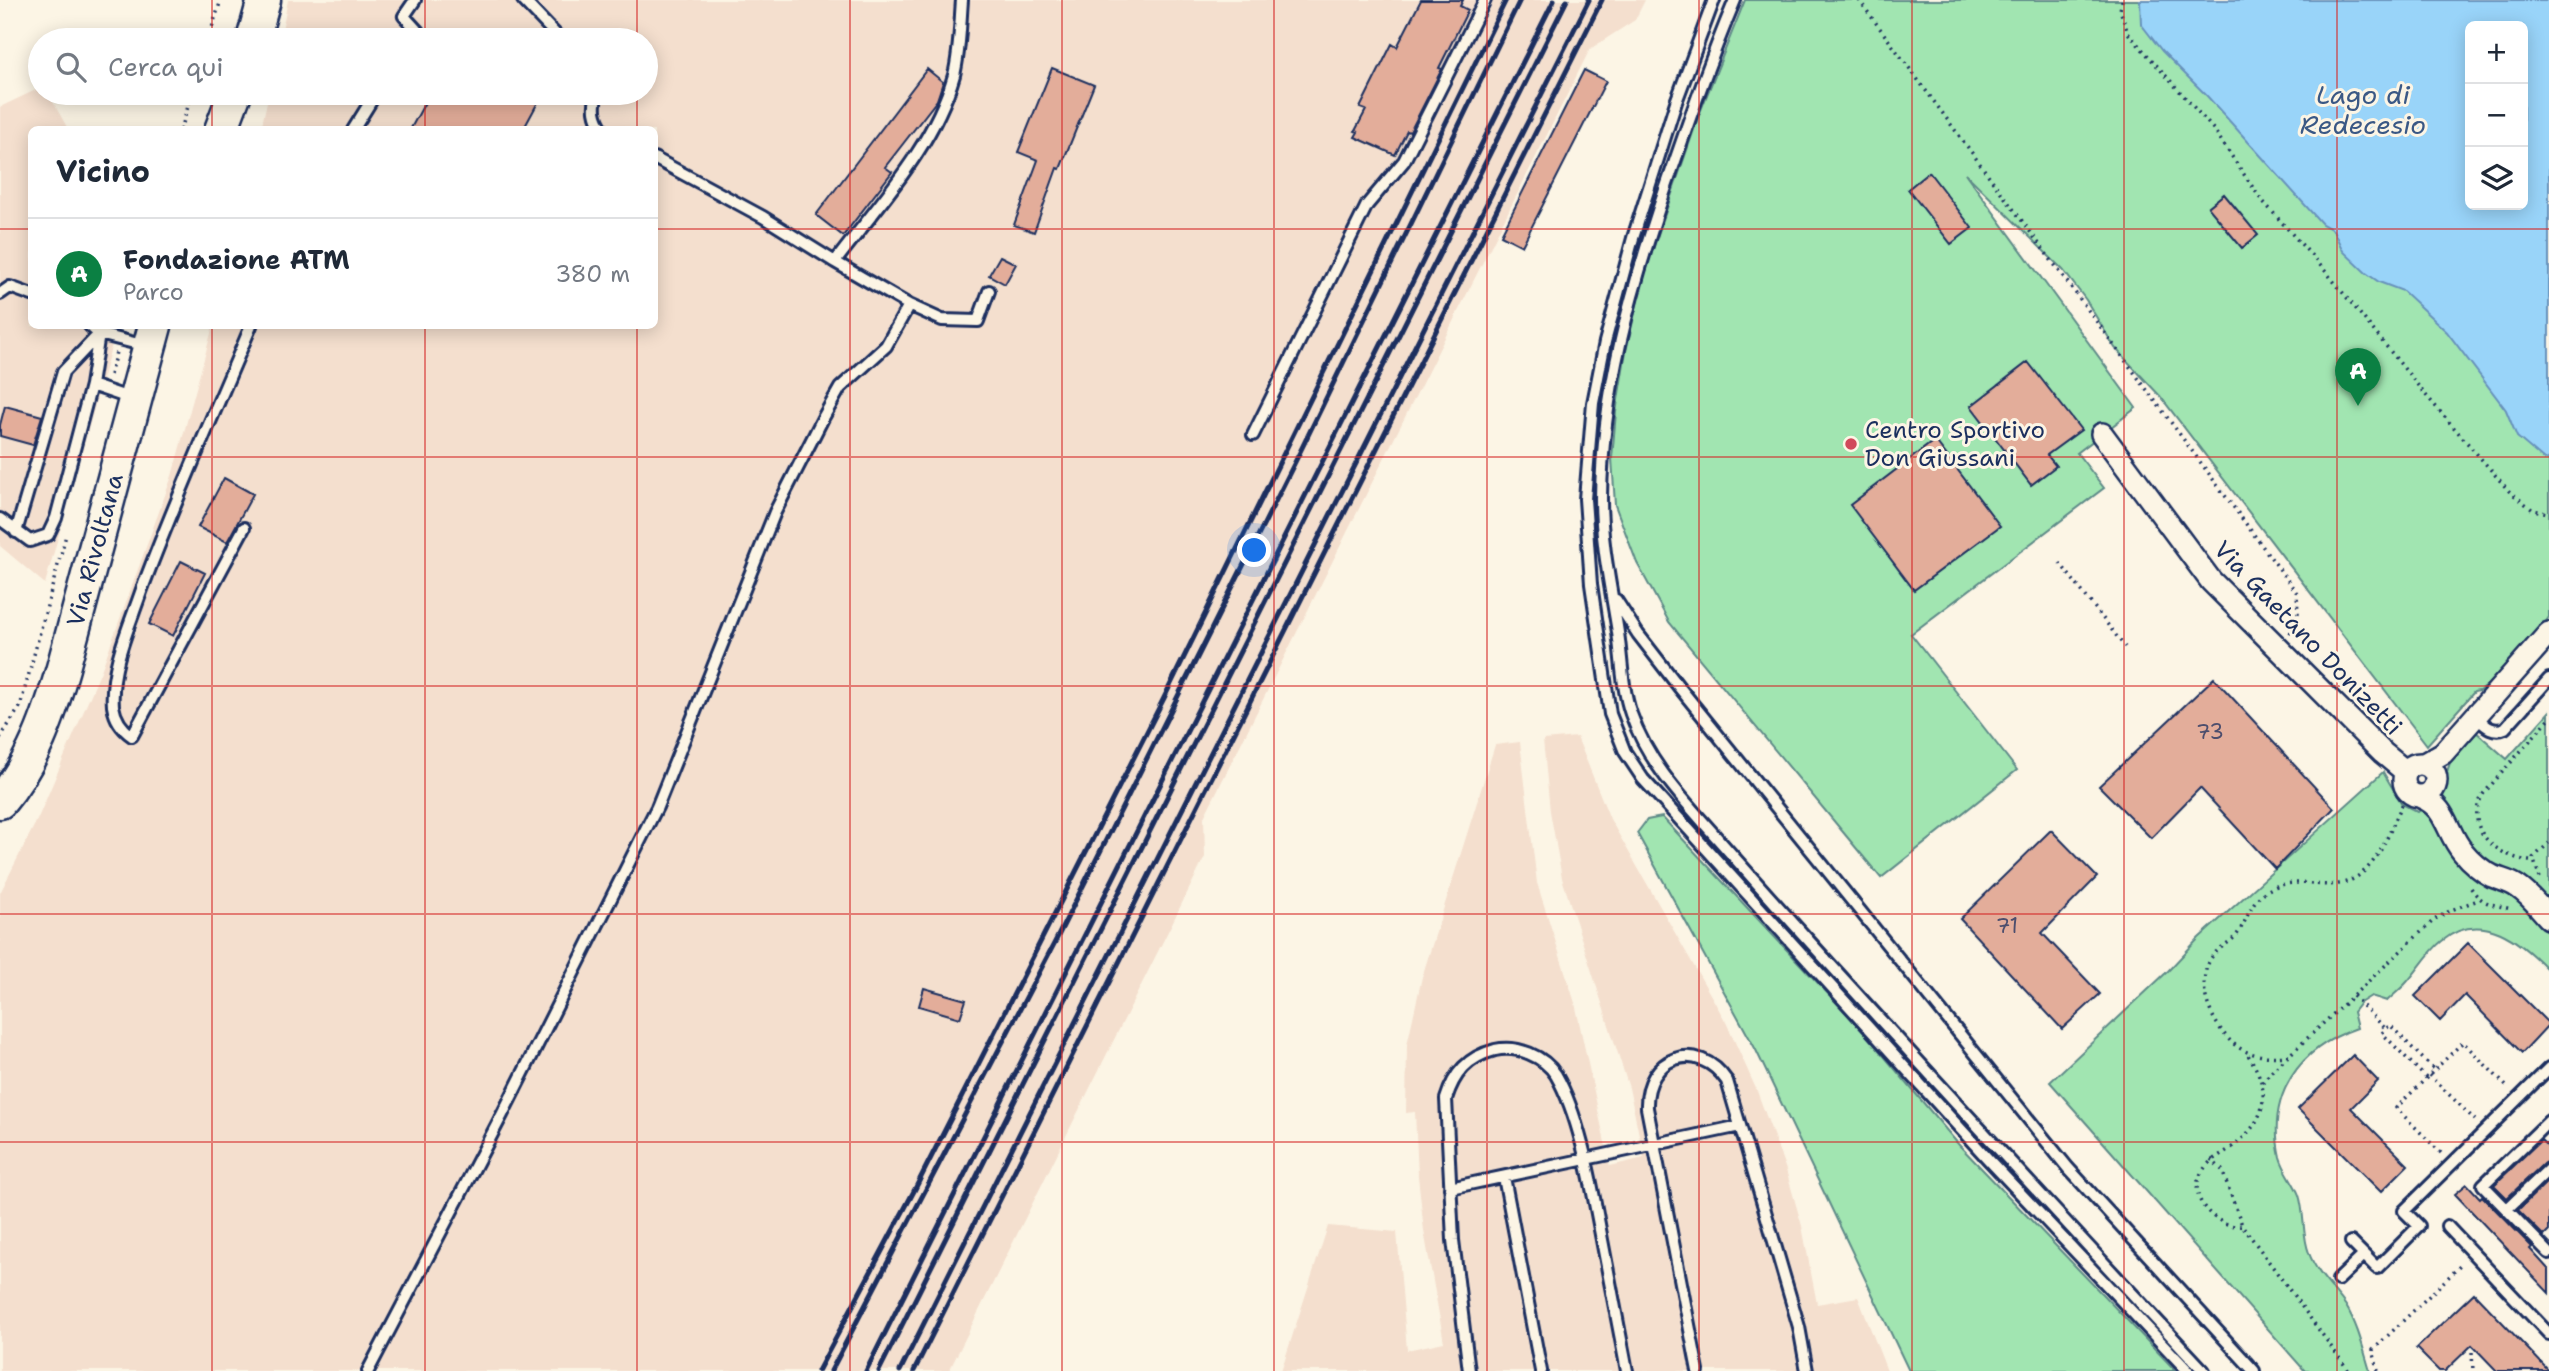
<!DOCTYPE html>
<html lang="it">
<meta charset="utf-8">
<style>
:root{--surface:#fff;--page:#f2f2f3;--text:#1f2937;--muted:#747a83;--line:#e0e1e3;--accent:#0b8043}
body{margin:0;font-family:"Shantell Sans",sans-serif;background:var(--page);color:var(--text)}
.controls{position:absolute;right:21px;top:21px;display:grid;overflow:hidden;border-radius:10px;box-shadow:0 4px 18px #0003}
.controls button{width:63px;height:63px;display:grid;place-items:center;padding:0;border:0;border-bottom:2px solid var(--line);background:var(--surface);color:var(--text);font:35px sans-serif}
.you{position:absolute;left:1255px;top:551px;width:24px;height:24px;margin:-18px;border:5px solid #fff;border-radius:50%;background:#1a73e8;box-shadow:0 0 0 10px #1a73e833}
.badge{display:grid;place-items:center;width:46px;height:46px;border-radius:50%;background:var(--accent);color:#fff;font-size:23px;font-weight:700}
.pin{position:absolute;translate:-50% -58px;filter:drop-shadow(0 2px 4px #0008)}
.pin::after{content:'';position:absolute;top:37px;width:24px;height:21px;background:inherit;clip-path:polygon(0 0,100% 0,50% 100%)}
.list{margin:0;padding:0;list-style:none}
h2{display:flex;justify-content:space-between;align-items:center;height:91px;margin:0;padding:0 28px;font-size:30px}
h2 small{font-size:23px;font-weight:400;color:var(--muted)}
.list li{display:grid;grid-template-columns:46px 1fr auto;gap:21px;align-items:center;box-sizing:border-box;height:112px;padding:0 28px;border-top:2px solid var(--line)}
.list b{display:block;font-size:26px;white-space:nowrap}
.list p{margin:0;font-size:23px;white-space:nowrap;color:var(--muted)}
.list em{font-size:23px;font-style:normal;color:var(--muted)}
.icon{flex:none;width:38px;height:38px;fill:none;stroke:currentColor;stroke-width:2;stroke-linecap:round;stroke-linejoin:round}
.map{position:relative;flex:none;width:2549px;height:1371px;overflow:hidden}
.search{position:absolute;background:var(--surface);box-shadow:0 4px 18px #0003;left:28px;top:28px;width:630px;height:77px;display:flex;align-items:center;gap:18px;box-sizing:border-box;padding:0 24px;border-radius:38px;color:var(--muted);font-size:26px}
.panel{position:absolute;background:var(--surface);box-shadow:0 4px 18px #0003;left:28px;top:126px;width:630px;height:203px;border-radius:10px}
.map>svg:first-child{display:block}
.built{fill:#f4dfce}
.green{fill:#a1e5b1;stroke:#5e8a88;stroke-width:2;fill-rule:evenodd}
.water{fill:#99d4f9;stroke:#6792bb;stroke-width:2;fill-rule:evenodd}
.building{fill:#e3ad9a;stroke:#1b2f5e;stroke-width:2}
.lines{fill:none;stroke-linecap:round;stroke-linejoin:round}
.lane-casing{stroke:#1b2f5e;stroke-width:16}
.street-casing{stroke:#1b2f5e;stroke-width:26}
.secondary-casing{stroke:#1b2f5e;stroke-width:37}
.path{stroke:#1b2f5e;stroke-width:3.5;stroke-dasharray:2 5;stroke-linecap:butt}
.lane{stroke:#fcf5e5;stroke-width:10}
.street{stroke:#fcf5e5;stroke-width:21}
.secondary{stroke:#fcf5e5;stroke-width:32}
.rail{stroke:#1b2f5e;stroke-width:5}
.grid{fill:none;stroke:#d62828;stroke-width:2;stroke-opacity:0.55}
.poi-dot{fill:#d1495b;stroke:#fcf5e5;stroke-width:2.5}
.labels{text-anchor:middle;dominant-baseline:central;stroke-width:6;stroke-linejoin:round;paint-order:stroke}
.number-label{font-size:21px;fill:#4d4e6d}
.poi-label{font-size:24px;fill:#1b2f5e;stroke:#fcf5e5;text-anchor:start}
.street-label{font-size:24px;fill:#1b2f5e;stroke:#fcf5e5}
.water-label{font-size:26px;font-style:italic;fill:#3a5885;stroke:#fcf5e5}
</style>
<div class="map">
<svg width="2549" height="1371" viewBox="0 0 2549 1371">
<rect width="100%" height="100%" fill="#fcf5e5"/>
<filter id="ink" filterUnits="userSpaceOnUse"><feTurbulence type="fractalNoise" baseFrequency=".0143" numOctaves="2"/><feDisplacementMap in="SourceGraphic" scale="14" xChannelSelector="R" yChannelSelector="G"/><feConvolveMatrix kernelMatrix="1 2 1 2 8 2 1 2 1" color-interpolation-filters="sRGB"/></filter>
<g filter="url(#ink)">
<path class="built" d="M288,0H1645L1635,20L1590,49L1204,817L1205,857L949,1371H0V893L38,818L101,671L172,476L213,326H654V130L261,129L269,93H646V40H280Z
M40,88V93H48L68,129L32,130V326H117L45,584L0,546V107Z
M1577,737L1610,819L1726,1022L1757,1091L1786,1170L1802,1226L1817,1304L1858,1297L1887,1371H1281L1328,1226L1397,1232L1407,1350L1444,1342L1424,1231L1418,1176L1415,1112L1406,1113L1407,1045L1422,977L1495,745L1520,742L1537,883L1575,1003L1610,1166L1644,1158L1629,1088L1562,878L1550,811L1543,740Z"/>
<path class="green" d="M1745,0H2549V617L2520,661L2479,691L2474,692L2427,745L2160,396L2115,348L2086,300L2063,270L1965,173L2136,408L2077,453L2104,488L1911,634L2017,770L1881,878L1669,622L1637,563L1615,505L1612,458L1616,412L1626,351L1643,278L1699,115ZM2470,26H2523V205H2470Z
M2549,712V971C2521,942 2482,908 2442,941C2428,952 2419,969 2407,982C2401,989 2393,995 2387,1001L2371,996L2360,1003L2353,1012L2357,1028C2299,1048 2266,1095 2280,1157C2284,1171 2294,1182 2299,1195C2305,1214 2302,1235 2309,1253C2316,1273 2334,1289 2346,1306C2358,1326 2363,1348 2370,1371H2305L2050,1082L2168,971L2199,938L2383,772L2402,804L2418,812L2441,789L2451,760L2475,731L2507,759Z
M1662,817L1862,1030L1959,1145L2176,1371H1909L1756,1050L1637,833L1647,820Z"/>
<path class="water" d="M2140,0H2549V459L2544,460L2517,437L2506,410L2447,332L2403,291L2379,282L2366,273L2343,251L2333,230L2322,224L2207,96L2162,51L2141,24ZM2470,26H2523V205H2470Z"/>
<path class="building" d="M1421,0H1463L1460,6L1468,10L1439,68L1442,69L1410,132L1407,131L1395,155L1355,137L1358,132L1355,131L1366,110L1360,108L1392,44L1397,47Z
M1052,68L1094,85L1060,169L1057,168L1034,232L1014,225L1038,160L1018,152Z
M927,69L943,82L937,100L885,167L892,172L843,236L816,215Z
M1584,70L1606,81L1522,246L1501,235Z
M430,93H543L523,130H410Z
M1929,172L1972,228L1951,244L1908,189Z
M2224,194L2258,235L2242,248L2208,207Z
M1000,256L1016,264L1005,284L989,275Z
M2028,362L2081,430L2047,455L2056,466L2031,485L1971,406Z
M5,406L42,416L33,445L0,436V425Z
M1935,440L2000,526L1914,590L1850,505Z
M224,478L253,494L227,542L198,527Z
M181,561L205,573L173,636L149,624Z
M2214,678L2334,808L2275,869L2200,788L2151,838L2099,786Z
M2051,830L2097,877L2042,933L2100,994L2062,1029L1960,919Z
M2468,943L2549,1024L2522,1053L2465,995L2440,1021L2415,996Z
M924,988L966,1000L960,1018L919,1006Z
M2353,1055L2378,1081L2351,1108L2408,1165L2381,1192L2298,1109Z
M2541,1140L2549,1148V1161L2544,1163L2507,1198L2494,1185Z
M2549,1180V1231L2544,1236L2518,1210Z
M2467,1184L2480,1198L2482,1196L2532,1247L2530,1249L2549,1270V1293L2455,1194Z
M2474,1293L2549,1371H2497L2472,1345L2445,1371H2439L2416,1348Z"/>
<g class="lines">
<g class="lane-casing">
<path id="lane" d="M415,0L404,16L424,38L422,40
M523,0L561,40
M1714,0L1676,102L1633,238L1605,342L1593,403L1585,499L1591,584L1610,714L1625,752L1643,779L1988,1159L2188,1371
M1735,0C1709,62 1687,126 1665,190C1631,290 1602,391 1601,498C1601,542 1610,583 1617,626C1622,655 1621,685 1631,714C1648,763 1684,800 1718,839C1748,873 1779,908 1810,942C1940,1086 2072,1229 2204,1371
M597,93C593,107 594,117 603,130
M353,130L376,93
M654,158L763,217L835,262L909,305L942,320L978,321L989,291
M835,262C878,205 934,146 954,75C960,51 960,25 962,0
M0,294L10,287L32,295
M90,326L99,334L91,385
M1253,435L1367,205L1404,161L1485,0
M0,519L30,541L48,535L56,518L91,385L132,399
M244,528L132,736C122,729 115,719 113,706C110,668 129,627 141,592C174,502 214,414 251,326
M16,532L63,372L99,334L146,346
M1616,600L1638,634L1679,687L2068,1168L2254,1371
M2475,716C2484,724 2492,734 2505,728L2549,679
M2549,1121L2483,1185L2549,1253
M1504,1177L1541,1371
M1450,1188L1740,1126
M2507,1209L2549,1169
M2447,1226L2549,1334
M2351,1242L2364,1255
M2338,1280L2364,1255L2377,1268L2419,1226L2404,1211L2549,1068
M368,1371L502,1115L657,807L775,512L823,418L840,388L886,346L909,305
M1469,1371L1453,1240L1446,1099C1454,1073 1468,1057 1495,1050C1517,1045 1544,1056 1556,1075C1578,1113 1590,1176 1598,1219C1608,1269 1617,1320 1627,1371
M1698,1371L1647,1108C1645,1056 1698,1038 1727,1081L1799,1327L1807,1371"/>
</g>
<g class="street-casing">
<path id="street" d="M2102,434L2211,581L2383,753L2406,772
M2404 780a16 16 0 1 1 32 0a16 16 0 1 1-32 0Z
M2424,764L2443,753L2549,633
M2421,797C2447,807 2446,832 2463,852C2470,861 2482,871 2492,876C2501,880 2510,881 2518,887C2530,895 2539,907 2549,918"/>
</g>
<g class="secondary-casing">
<path id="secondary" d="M253,40L264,0
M221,130L235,93
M0,802C33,763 49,717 63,668L155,326"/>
</g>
<path class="path" d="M1859,0L2297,593L2298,613L2290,634
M2122,0L2120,10L2128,33L2214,130L2260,198L2327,273L2424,393L2509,491L2533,510L2549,513
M208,40L221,0
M181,130L192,93
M110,375L116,352
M2060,563L2125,647
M0,738L20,707L66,535
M2530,861C2497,857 2461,828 2484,793L2549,719
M2540,878L2533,858L2549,843
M2471,888C2482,905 2493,904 2511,909
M2353,996L2386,1029
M2289,1056C2265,1058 2242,1056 2226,1036C2208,1015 2194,979 2214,954C2221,946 2232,942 2238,933C2252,912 2250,896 2277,886C2304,877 2329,893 2355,878C2381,862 2390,829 2403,803
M2429,1075L2475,1120
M2426,1078L2382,1033L2390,1025L2434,1070
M2263,1083L2269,1074L2434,920L2451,910L2478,900
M2441,1153L2396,1108L2463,1042L2509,1089
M2211,1159L2222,1170L2242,1225L2349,1371
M2241,1226C2216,1228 2185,1197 2202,1172C2210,1159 2219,1156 2231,1148C2267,1121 2273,1092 2248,1055
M2472,1352L2473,1371
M2378,1371L2373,1350L2463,1263"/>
<use href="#lane" class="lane"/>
<use href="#street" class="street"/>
<use href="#secondary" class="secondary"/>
<path class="rail" d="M818,1371L914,1191L1164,698L1506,0
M831,1371L1055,942L1296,460L1520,0
M866,1371L1554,0
M879,1371L1567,0
M900,1371L1589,0
M914,1371L1602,0"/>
</g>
</g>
<path class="grid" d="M212,0V40M425,0V40M637,0V40M850,0V1371M1062,0V1371M1274,0V1371M1487,0V1371M1699,0V1371M1912,0V1371M2124,0V1371M2337,0V1371M212,93V130M425,93V130M637,93V130M0,229H32M654,229H2549M212,326V1371M425,326V1371M637,326V1371M0,457H2549M0,686H2549M0,914H2549M0,1142H2549"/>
<circle class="poi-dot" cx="1851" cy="444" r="7"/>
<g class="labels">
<g class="number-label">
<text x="2210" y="732">73</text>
<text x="2007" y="926">71</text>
</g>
<g class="poi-label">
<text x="1865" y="430">Centro Sportivo<tspan x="1865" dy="28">Don Giussani</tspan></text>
</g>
<g class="street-label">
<text transform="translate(95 550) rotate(-75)">Via Rivoltana</text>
<text transform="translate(2308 638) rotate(46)">Via Gaetano Donizetti</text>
</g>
<g class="water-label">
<text x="2363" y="94">Lago di<tspan x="2363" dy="30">Redecesio</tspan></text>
</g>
</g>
</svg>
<div class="controls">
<button>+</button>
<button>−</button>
<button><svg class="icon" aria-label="layers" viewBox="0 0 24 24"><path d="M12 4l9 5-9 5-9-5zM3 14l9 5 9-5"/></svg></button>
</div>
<div class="you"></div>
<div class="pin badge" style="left:2358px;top:406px">A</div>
<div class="search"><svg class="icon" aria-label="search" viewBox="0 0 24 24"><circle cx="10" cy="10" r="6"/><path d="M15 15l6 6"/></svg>Cerca qui</div>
<section class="panel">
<h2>Vicino<small></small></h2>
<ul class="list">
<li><span class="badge">A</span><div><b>Fondazione ATM</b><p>Parco</p></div><em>380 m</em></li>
</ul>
</section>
</div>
